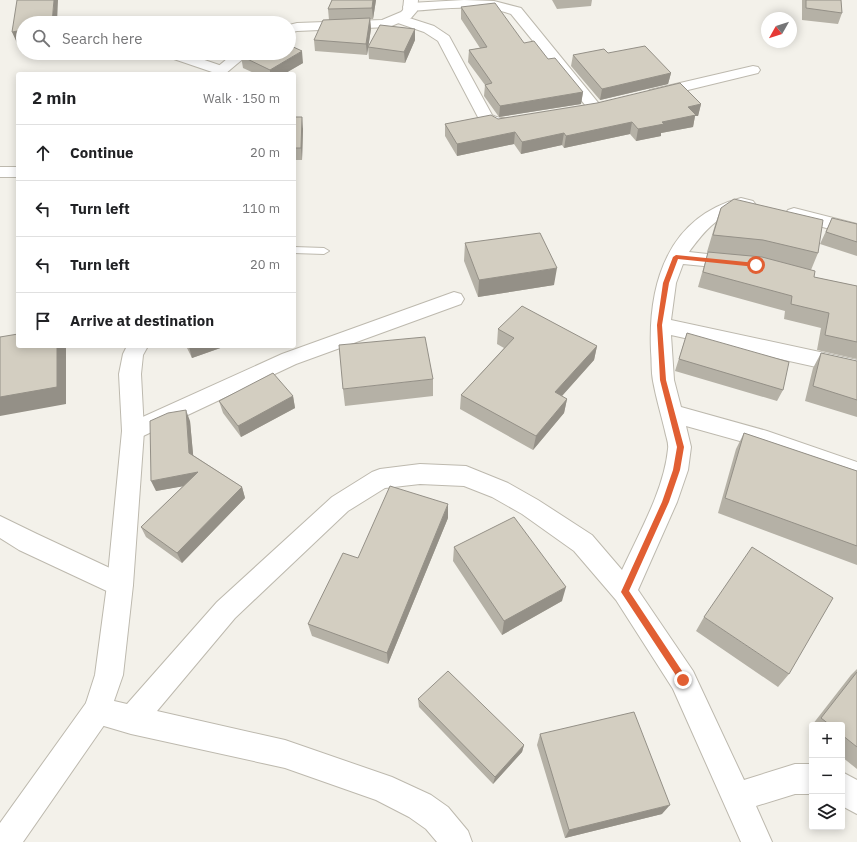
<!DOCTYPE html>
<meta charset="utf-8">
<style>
:root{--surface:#fff;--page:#f6f6f6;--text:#202124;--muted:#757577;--line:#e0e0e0}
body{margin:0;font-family:"IBM Plex Sans",sans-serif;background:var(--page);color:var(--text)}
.controls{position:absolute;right:12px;bottom:12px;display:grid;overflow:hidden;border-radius:4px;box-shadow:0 2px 10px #0003}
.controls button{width:36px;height:36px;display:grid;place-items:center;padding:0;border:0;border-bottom:1px solid var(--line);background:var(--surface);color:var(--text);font:20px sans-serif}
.compass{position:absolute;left:761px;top:12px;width:36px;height:36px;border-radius:50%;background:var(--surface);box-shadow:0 2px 10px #0003;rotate:231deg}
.stop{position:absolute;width:12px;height:12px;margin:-9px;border:3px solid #e15f33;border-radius:50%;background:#fff}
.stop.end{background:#e15f33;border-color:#fff;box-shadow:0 1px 4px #0008}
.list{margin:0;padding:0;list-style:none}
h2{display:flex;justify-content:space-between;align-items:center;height:52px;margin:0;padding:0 16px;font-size:17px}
h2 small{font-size:13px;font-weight:400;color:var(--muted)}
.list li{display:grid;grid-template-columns:26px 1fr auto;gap:12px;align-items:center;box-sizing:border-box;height:56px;padding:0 16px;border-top:1px solid var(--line)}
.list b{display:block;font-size:15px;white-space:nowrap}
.list em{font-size:13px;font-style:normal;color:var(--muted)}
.icon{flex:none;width:22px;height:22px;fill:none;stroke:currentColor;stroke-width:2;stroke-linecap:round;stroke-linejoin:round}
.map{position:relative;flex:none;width:857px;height:842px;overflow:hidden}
.search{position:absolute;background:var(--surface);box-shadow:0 2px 10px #0003;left:16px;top:16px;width:280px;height:44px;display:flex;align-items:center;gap:10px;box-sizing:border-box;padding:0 14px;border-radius:22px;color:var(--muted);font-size:15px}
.panel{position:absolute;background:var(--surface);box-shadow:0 2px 10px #0003;left:16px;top:72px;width:280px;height:276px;border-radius:4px}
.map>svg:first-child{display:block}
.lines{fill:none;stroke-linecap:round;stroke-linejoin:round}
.service-casing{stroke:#bdb9ae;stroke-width:2}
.minor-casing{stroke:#bdb9ae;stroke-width:2}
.tertiary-casing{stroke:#bdb9ae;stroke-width:2}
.service{fill:#fff;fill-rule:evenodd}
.minor{fill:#fff;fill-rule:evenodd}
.tertiary{fill:#fff;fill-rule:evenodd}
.wall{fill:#b5b1a6}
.shaded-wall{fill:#949087}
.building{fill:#d3cec1;stroke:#949087}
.route{fill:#e15f33}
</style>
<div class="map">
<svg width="857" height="842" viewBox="0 0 857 842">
<rect width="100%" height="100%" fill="#f3f1ea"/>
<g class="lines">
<g class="service-casing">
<path id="service" d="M294,247L324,248L329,251L324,254L294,253Z"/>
</g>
<g class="minor-casing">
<path id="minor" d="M464,0L494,1L521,8L600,105L603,108L600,111L595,113L590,111L511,14C480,3 443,9 410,11L405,10L403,7L405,4L410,3Z
M400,15L434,26L449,36L492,115C501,120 508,117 518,120L520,123L518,126L497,129L480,121L438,41L424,32L395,22L393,19L395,16Z
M163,53H184L225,67L227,70L225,73H215L165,56Z
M753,66L758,67L760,70L758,73L655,98L650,96L647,93L650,90Z
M0,167H18V177H0Z
M741,198L753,201L756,205L753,209C749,210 745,209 741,210C718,214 702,234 689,252L735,257L742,259L744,263L742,267L735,269L683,264L676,283L671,320L857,360V376L671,335L674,380L681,407L767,431L857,462V480L765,448L686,426L691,447L688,470L677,502L638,590L693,671L744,780L795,764H812V794H795L756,806L772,842H741L673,689L616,600L574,551L522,514L492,497L464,486L420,484L385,488L348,511L235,618L157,711L285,740L392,777L431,795L448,807L468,831L472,842H437L426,829L409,817L376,800L285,768L131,734L87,721L83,711L87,701L97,697L127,704L217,602L332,497L372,472L380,469L420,464L466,466L508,483L538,500L592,535L622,570C639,533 664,490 668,449C669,443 666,437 665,431C661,414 656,398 653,381C651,371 652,361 651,351C648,283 668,217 741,198Z
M794,208L857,224V236L788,218L785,214L788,210Z
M454,292L461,294L464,299L461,304L296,364L141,437L133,440L125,437L122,431L125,425L282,354Z
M0,516L37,534L129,577L133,585L129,593L120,597L111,593L19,550L0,538Z
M842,772L857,780V814L842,806Z"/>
</g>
<g class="tertiary-casing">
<path id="tertiary" d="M404,0H418L417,11L411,18L389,27L297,31L289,33V25L297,23L382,20L401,12L403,10Z
M234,53H250L225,74H209Z
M127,346H148L143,355L141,374L144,431L133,585L123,675L107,721L23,842H0V823L86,703L95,675L107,585L122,431L119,374L123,354Z"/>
</g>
<use href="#service" class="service"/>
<use href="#minor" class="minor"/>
<use href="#tertiary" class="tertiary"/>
</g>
<path class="wall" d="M332,0H376L373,19H370L371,29L367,55L315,51L314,40L329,20L328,9Z
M552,0H592L591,6L557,9Z
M802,0H841L842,13L838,24L802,20Z
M461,7L524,43L548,59L583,92L581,104L499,117L484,96L485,85L468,62L469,50L480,48L461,19Z
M415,29V40L405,63L369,59L368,47Z
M608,53L671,73L668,84L600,100L571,66L573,55Z
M241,56L303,63L284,74H256L243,68Z
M701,104L698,116H695L693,127L661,133V136L636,141L630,134L564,148L562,145L521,154L514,144L457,156L445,136V124L498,119Z
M294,117L303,129L302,160H294Z
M721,208L818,253L811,270L814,277L857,286V359L817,350L821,328L784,319L785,311L698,287L708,252H707L715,225Z
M832,218L857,224V256L820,244Z
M465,243L554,285L478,297L464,261Z
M498,329L597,346L594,360L562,396L567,399L564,413L533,450L460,409L461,395L504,348L497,344Z
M687,333L783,390L777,401L675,371Z
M186,346H226L192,358Z
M821,353L857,361V417L805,401L813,368Z
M433,379V396L345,406L343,389Z
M293,396L295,408L241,437L223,413L219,401Z
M190,421L193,455L242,487L245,498L182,563L146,537L141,527L183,486L156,491Z
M744,433L857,471V565L718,513L736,449Z
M448,518L388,664L312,636L308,624Z
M454,547L562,601L502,635L453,561Z
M704,617L789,674L778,687L696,631Z
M857,669V769L842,757V725H812V732L809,729L851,675Z
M418,699L524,745L522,752L493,784L419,707Z
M540,734L662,814L565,838L537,745Z"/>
<path class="shaded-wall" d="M54,0H58L57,23H52Z
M373,0H376L373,19L372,8Z
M370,18L371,29L367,55L366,44Z
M415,29V40L405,63L404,52Z
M23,30V42L17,43L12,32Z
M302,51L303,63L284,74H270V70Z
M671,73L668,84L600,100L602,89Z
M583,92L581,104L499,117L500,106Z
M701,104L698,116H695L693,127L661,133V136L636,141L638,129L662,122L688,107Z
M302,117L303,129L302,160L301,148Z
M632,122L630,134L564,148L566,136Z
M515,132L514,144L457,156V144Z
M564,133L562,145L521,154L522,142Z
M557,268L554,285L478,297L479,280Z
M57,346H66V404L0,416V397Z
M190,346H226L192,358L189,347Z
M597,346L594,360L552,407L555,392Z
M293,396L295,408L241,437L238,426Z
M567,399L564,413L533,450L536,436Z
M186,410L190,421L194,464L189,453Z
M198,472L202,483L156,491L151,481Z
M242,487L245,498L182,563L177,553Z
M448,504V518L388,664L387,653Z
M566,587L562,601L502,635L504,621Z
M524,745L522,752L493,784L495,777Z
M670,805L662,814L565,838L569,830Z"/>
<path class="building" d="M17,0H54L52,23H23V30L12,32Z
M332,0H373L372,8L328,9Z
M806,0H841L842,13L806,8Z
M495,3L524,43L534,41L548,59L555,58L583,92L500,106L485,85L492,83L469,50L487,47L461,7Z
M370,18L366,44L314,40L323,20Z
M380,25L415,29L404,52L368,47Z
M289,45L302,51L270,70L241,56L246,53H289Z
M645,46L671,73L602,89L573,55L604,49L608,53Z
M680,83L701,104L688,107L696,115L662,122L664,124L638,129L632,122L566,136L564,133L522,142L515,132L457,144L445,124L491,115L498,119L597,103Z
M294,117H302L301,148H294Z
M734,199L823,220L818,253L763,240L713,235L721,208Z
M832,218L857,224V242L826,232Z
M540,233L557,268L479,280L465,243Z
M708,252L762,257L815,271L814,277L857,286V342L825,335L829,313L791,304L792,296L703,272Z
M522,306L597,346L555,392L567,399L536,436L461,395L514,338L498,329Z
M687,333L789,362L783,390L679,359Z
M18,334V346H57V387L0,397V337Z
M425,337L433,379L343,389L339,345Z
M821,353L857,361V400L813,386Z
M273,373L293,396L238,426L219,401Z
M186,410L189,453L242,487L177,553L141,527L198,472L151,481L150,421L168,413Z
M744,433L857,471V546L725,498Z
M390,486L448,504L387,653L308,624L343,553L358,558Z
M514,517L566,587L504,621L454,547Z
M752,547L833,598L789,674L704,617Z
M448,671L524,745L495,777L418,699Z
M857,672V747L842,735V725H830L821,718Z
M634,712L670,805L569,830L540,734Z"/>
<path class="route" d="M676,255L756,263L759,265L756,267L678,259L669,283L662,325L666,380L684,447L680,470L669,502L629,591L686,677L687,680L683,684L681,683L621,592L662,502L673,470L677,447L660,380L657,325L663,283L673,257Z"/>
</svg>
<div class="controls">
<button>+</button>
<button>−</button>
<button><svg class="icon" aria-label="layers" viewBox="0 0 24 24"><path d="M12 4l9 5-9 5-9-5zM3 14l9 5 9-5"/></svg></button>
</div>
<svg class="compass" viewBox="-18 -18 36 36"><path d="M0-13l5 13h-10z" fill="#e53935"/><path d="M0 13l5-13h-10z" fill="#757577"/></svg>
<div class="stop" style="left:756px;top:265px"></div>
<div class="stop end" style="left:683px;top:680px"></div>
<div class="search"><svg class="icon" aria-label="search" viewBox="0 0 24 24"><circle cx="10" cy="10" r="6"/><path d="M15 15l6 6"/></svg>Search here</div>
<section class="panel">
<h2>2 min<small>Walk · 150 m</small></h2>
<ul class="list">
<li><svg class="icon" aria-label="ahead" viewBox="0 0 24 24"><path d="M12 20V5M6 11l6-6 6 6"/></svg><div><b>Continue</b></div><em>20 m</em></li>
<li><svg class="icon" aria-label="left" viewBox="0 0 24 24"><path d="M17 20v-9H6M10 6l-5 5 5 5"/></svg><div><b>Turn left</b></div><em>110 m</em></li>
<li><svg class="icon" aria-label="left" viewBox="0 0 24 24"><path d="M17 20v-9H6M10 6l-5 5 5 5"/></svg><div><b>Turn left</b></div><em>20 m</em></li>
<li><svg class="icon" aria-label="arrive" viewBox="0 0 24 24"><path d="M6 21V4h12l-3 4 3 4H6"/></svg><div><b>Arrive at destination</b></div></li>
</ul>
</section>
</div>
